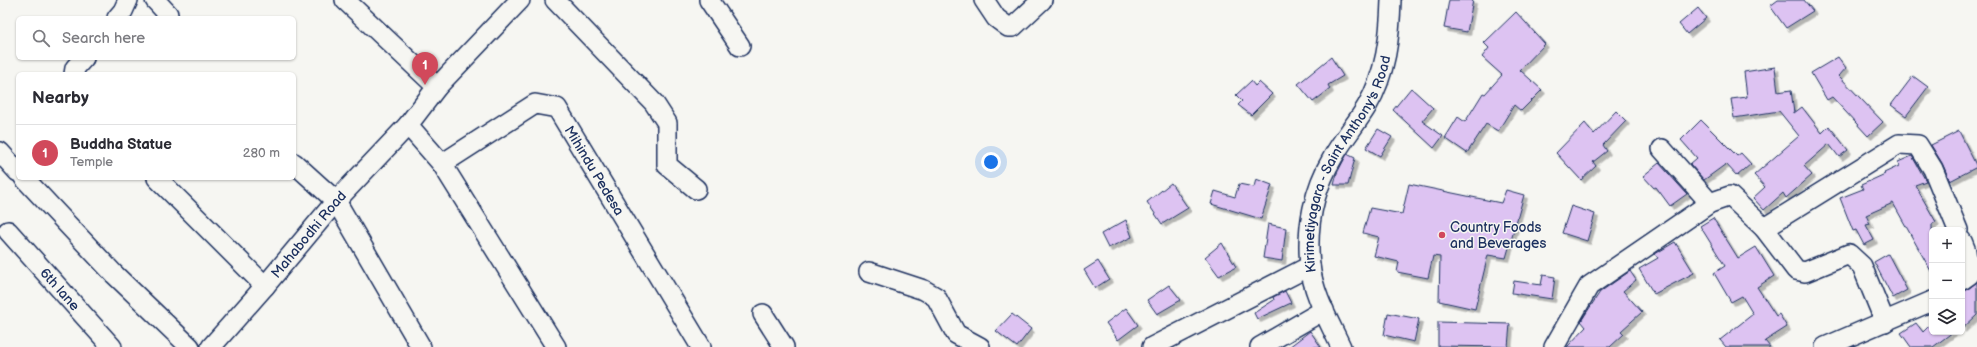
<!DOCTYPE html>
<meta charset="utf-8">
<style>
:root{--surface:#fff;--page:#f2f2f3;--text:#2b2b33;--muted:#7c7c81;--line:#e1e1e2;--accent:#d1495b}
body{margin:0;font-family:"Balsamiq Sans",sans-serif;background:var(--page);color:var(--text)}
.controls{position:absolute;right:12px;bottom:12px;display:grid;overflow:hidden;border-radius:6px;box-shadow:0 1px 3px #0004}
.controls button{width:36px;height:36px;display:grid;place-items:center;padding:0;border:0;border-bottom:1px solid var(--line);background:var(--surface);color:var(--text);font:20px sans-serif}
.you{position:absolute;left:991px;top:162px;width:14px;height:14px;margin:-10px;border:3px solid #fff;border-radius:50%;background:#1a73e8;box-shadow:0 0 0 6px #1a73e833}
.badge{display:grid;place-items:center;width:26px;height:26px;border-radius:50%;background:var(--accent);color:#fff;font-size:13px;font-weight:700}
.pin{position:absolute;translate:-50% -33px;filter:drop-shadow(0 1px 2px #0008)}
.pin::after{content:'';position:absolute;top:21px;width:14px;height:12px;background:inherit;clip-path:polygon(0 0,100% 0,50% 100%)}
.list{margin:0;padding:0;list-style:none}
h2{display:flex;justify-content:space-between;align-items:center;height:52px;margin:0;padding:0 16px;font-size:17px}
h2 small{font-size:13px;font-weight:400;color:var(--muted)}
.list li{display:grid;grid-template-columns:26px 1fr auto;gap:12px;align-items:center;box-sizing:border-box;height:56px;padding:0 16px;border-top:1px solid var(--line)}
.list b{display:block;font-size:15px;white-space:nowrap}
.list p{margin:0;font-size:13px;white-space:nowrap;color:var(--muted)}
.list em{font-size:13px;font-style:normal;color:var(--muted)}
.icon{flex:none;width:22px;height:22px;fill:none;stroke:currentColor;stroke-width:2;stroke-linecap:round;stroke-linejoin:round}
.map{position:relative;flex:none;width:1977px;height:347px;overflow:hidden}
.search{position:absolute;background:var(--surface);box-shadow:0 1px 3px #0004;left:16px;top:16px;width:280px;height:44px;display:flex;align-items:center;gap:10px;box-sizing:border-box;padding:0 14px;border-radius:6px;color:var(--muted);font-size:15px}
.panel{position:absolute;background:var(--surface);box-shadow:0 1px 3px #0004;left:16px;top:72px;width:280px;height:108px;border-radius:6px}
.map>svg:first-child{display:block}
.building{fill:#ddc3f2;stroke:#1b2f5e;filter:url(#shadow)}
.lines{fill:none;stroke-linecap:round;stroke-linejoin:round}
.minor-casing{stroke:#1b2f5e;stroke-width:22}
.minor{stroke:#f6f6f2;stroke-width:19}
.poi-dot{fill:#d1495b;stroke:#f6f6f2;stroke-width:1.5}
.labels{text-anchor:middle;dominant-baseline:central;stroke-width:3;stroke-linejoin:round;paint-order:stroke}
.street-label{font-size:14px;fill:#1b2f5e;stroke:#f6f6f2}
.poi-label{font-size:14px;fill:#1b2f5e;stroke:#f6f6f2;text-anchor:start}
</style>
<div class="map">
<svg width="1977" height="347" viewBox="0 0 1977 347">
<defs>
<filter id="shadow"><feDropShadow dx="3.5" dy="3.5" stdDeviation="0" flood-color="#0004"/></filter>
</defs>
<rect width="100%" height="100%" fill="#f6f6f2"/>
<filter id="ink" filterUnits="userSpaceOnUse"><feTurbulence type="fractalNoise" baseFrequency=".025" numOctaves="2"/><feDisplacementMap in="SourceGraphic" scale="8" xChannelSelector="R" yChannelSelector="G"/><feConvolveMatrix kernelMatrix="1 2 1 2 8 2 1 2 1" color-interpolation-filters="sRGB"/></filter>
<g filter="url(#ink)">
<path class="building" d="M1449,0H1473L1467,32L1444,28Z
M1778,0H1804L1813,11L1786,28L1770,6Z
M1698,8L1706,18L1687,34L1679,24Z
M1516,12L1545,44L1520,70L1542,90L1521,111L1514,105L1498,131L1486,124L1467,153L1445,138L1458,117L1465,122L1483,93L1485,94L1502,75L1482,57L1489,48L1484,43Z
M1331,57L1343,76L1328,85L1330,89L1313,102L1298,84Z
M1838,57L1846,68L1839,76L1883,122L1868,136L1832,97L1827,100L1811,73Z
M1775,67L1778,92L1791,90L1794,113L1802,107L1822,133L1829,126L1848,150L1839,157L1829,144L1804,166L1812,175L1786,198L1783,193L1764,210L1753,198L1765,187L1754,175L1799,136L1779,111L1734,118L1731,99L1747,97L1744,72Z
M1913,76L1928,87L1906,116L1891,105Z
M1251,81L1255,86L1259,82L1272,94L1251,115L1238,105L1242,101L1236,95Z
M1411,88L1433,108L1422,121L1443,136L1434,148L1393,110Z
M1616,111L1626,121L1603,145L1607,151L1593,162L1596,166L1581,180L1556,153L1585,123L1594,134Z
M1701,120L1737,156L1741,153L1751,164L1737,176L1726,164L1704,180L1690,164L1697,158L1681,140Z
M1378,129L1392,137L1380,156L1366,148Z
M1959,131L1977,167L1950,181L1942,163L1931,145Z
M1347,154L1355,158L1348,185H1334L1337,173Z
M1912,156L1926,181L1915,185L1936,222L1932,224V273L1893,203L1866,215L1870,224L1866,225L1874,240L1864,245L1856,230L1853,231L1840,198L1863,189L1861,185L1885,174L1884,173L1899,166L1898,162Z
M1659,163L1687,194L1670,206L1656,187L1654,188L1643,176Z
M1256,179L1272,185L1261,219L1211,204L1215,191L1235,197L1239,184L1254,187Z
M1171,183L1188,208L1162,224L1147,202Z
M1409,184L1501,203L1506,190L1524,195L1506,258L1488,255L1475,309L1439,301L1440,257L1433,256L1428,278L1397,272L1399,262L1374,256L1379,237L1363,233L1370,208L1402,214Z
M1571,206L1595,214L1587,241L1562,233Z
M1713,218L1738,258L1756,247L1774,276L1757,287L1776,316L1779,314L1787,327L1765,341L1770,347H1726L1720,340L1753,314L1742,296L1731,302L1714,273L1725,266L1700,226Z
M1126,220L1132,237L1108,248L1101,234Z
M1268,224L1286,228L1282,261L1263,258Z
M1675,242L1694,273L1654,294L1639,269L1658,258L1655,254Z
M1222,243L1236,267L1219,276L1205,257Z
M1888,254L1907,290L1893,298L1874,262Z
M1098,261L1109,279L1095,288L1084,270Z
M1630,271L1636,280L1623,291L1642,312L1621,331L1624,334L1610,347H1567L1586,327L1581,321L1600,292Z
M1543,275L1555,277L1552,299L1512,293L1514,281L1541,285Z
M1977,282V315L1962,329V291L1968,289Z
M1169,285L1181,300L1157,314L1147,300Z
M1285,291L1291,303L1257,319L1254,313L1274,300L1273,297Z
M1126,308L1138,325L1118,340L1106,323Z
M1388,313L1419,319L1414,342L1384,335Z
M1012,314L1031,329L1017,347L996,331Z
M1438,322L1510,324L1508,347L1438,346Z
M1916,323L1923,332L1932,323V332H1953L1933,347H1911L1901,333Z
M1310,331L1321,347H1289Z"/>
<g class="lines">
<g class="minor-casing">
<g id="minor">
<path d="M155,0L168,14"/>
<path d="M345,0L437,87L408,125L442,164L556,347"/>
<path d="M555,0L654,103L667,123V165L696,189"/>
<path d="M709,0L740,46"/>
<path d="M984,0L996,18L1008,27H1013L1042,0"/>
<path d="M117,18L123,11L128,0"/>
<path d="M74,74L75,68L84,58"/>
<path d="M437,87L520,0"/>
<path d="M1662,149L1710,203"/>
<path d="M0,152L18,172"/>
<path d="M294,163L336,201L421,347"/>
<path id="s1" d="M442,164L535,104L557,108L701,347"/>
<path d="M24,178L114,274L190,347"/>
<path d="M157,178L265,286"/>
<path d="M1764,228L1796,270L1805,272L1849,254L1862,266L1885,322"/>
<path id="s2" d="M8,231L112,347"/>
<path d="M1962,241L1966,251L1969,275L1962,280"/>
<path d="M869,272L924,290L936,297L956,334L980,347"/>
<path d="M763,314L784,347"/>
<path id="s3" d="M211,347L265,286L336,201L408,125"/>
<path d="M1152,347L1310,266"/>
<path d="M1260,347L1324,310"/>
<path id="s4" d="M1341,347C1329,321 1313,294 1310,265C1306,227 1314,189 1333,157C1343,139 1357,123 1367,106C1386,74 1390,36 1391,0"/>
<path d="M1554,347L1589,286L1710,203L1730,196L1764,228L1899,144L1918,145L1933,169L1958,230"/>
<path d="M1825,347L1932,301"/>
</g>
</g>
<use href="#minor" class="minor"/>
</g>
</g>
<circle class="poi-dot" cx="1442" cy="235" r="4"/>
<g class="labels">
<g class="street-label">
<text stroke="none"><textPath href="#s4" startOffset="198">Kirimetiyagara - Saint Anthony's Road</textPath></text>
<text stroke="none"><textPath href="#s1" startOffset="206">Mihindu Pedesa</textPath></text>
<text stroke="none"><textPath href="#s3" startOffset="149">Mahabodhi Road</textPath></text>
<text stroke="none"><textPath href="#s2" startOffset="78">6th lane</textPath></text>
</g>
<g class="poi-label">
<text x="1450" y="227">Country Foods<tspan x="1450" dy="16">and Beverages</tspan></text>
</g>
</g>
</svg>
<div class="controls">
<button>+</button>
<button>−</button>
<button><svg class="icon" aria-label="layers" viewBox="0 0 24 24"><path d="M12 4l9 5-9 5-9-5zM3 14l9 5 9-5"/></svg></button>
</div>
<div class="you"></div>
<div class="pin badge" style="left:425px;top:85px">1</div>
<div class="search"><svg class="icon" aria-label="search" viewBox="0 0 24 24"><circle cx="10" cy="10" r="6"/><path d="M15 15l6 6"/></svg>Search here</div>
<section class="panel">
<h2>Nearby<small></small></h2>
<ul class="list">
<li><span class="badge">1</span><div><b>Buddha Statue</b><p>Temple</p></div><em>280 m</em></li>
</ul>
</section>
</div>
